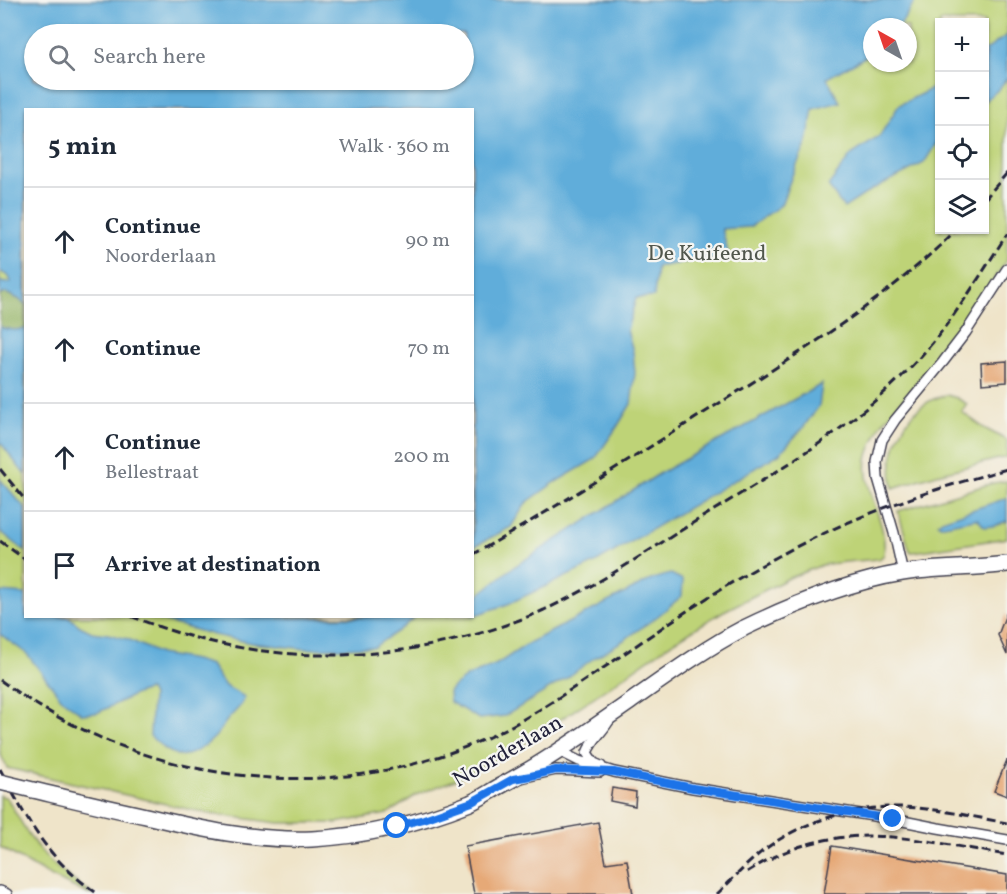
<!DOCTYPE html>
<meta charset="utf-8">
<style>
:root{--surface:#fff;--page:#f6f6f7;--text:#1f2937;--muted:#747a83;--line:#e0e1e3}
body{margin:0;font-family:Vollkorn,serif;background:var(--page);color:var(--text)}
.controls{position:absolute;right:18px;top:18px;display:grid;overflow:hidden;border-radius:0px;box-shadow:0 2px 4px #0004}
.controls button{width:54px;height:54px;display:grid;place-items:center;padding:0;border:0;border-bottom:2px solid var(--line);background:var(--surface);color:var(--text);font:30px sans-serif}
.compass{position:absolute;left:863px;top:18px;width:54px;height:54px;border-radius:50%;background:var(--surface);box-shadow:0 2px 4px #0004;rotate:320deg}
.stop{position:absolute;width:18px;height:18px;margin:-14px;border:4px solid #1a73e8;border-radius:50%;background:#fff}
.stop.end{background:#1a73e8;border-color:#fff;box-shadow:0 2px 6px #0008}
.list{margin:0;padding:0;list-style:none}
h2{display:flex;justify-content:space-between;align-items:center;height:78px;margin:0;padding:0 24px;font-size:26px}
h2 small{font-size:20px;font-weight:400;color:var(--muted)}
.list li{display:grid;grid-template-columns:39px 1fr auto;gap:18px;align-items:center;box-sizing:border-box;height:108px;padding:0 24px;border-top:2px solid var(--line)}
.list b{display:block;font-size:22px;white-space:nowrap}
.list p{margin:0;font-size:20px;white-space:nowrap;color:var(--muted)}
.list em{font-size:20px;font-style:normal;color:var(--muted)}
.icon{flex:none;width:33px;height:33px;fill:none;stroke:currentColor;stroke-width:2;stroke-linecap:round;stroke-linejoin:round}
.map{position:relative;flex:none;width:1007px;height:894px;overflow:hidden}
.search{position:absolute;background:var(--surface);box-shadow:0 2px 4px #0004;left:24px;top:24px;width:450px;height:66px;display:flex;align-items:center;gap:15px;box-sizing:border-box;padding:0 21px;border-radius:33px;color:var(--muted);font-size:22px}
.panel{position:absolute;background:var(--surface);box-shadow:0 2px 4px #0004;left:24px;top:108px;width:450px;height:510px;border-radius:0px}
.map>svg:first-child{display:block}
.green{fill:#bed377;stroke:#707a59;stroke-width:1.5;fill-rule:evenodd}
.forest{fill:#96b568;stroke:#5c6c52;stroke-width:1.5}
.water{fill:#61adda;stroke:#42688a;stroke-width:1.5;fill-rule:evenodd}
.building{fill:#e6a977}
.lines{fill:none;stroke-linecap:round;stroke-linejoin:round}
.minor-casing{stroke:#413f50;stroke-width:12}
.primary-casing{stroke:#413f50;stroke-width:18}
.minor{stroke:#fff;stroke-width:9}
.primary{stroke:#fff;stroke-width:15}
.rail{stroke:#22223b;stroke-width:3;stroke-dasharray:9 4.5;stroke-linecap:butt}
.primary-bridge-casing{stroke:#413f50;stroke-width:18;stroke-linecap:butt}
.primary-bridge{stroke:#fff;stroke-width:15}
.route{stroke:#1a73e8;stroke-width:8}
.labels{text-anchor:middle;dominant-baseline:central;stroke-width:4.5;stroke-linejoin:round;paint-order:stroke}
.park-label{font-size:22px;fill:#51574d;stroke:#f6f6f2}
.street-label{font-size:22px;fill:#22223b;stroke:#f6f6f2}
</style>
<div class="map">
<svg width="1007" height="894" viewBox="0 0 1007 894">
<rect width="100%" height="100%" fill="#f6f6f2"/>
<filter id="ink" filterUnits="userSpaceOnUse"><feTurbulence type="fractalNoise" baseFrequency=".0167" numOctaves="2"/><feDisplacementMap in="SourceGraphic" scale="12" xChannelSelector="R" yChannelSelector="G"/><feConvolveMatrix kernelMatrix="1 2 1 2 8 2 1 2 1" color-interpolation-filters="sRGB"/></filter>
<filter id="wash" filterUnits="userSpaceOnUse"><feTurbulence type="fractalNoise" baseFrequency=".008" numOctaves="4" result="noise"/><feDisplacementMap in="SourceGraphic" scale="24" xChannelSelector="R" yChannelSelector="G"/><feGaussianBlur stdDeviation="1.35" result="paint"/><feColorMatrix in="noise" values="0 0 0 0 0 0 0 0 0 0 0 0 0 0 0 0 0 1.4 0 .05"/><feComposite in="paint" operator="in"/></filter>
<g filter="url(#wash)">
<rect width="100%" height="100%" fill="#efe4c9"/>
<path class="green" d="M0,0H1007V260L963,328L881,425C876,436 869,448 867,460C862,490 888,521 884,555L879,559L845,562L822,565L789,578L722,612L670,644L606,689L522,745L460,778L418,794L387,814L336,823H278L210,814L7,768L0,753ZM940,22H984V230H940ZM872,27H908V63H872ZM34,34H464V80H34ZM26,110H472V616H26Z
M947,395L957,398L967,404L962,412L984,428L1007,440V457L937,474L893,488C885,450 907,402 947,395Z
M1007,481V538L914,552H911L909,549L898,511L993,483Z
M0,795L7,798C18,816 27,835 41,851C55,868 74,881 92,894H88L50,876L0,847Z"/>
<path class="forest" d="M6,293L19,299L25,305V329L13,330L2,328L0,325V295Z"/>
<path class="water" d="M0,0H916L899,27H872V53L827,78L840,102L813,109L807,143L793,173L781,205L750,227L722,229L730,260L705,259L657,267L654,297L636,298L627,330L633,351L635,373L631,404L617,427L595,459L554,483L526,503L511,527L473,547L472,110H26L25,305L19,299L6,293L0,295V281L4,283L11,282L9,277L0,271ZM34,34H464V80H34Z
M1007,35V78L999,89L985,101V51Z
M939,83V139L924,163L873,189L844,208L828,186L851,155L879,137L899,105L929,90Z
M0,325L2,328L14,330L25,329V475L0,442Z
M822,384L819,406L802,429L779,454L595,563L508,604L473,616V599L512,568L662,472Z
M0,479L25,508V551L0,531Z
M1007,498V521L994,526L984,527L978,519H975L944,525H940L938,523L942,520Z
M671,574L683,580L682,596L658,616L624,640L594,658L567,678L505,716L479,719L450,702L449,692L454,686L468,676L497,664L529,643L652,579Z
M0,592L25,594L26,616L69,617L80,626L92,632L108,634L128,639L160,654L195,660L211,665L225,686L245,697C241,708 235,711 228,719C223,725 220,732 214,738C206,746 189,758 177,755C166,752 158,743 150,736L152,696L149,690L136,694L97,713L82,714L62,699L27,654L0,634Z
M238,616L254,618L415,617L399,630L374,647L306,649L252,643L214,635L148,617Z"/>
<g id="blocks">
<path class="building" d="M1007,361V382L982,384L981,363Z
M1006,614L1007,615V655L998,635Z
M1007,760V796L994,791Z
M612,788L636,792L635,806L610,801Z
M598,822L606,863L627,860L633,894H474L465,846Z
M832,846L1007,875V894H824Z"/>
</g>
</g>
<g filter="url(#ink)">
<use href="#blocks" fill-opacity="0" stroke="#413f50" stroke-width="1.5"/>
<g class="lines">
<g class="minor-casing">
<path id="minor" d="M903,573L894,533L878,478L877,462L882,440L895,420L943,362L966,332L1007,269
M559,751L579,761L614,772L693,788L893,819L938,828L1007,840
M601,766L594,763L587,753C592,739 603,732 610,719
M521,778L556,770L600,772
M0,891L7,894"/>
</g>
<g class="primary-casing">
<path id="primary" d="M33,790C71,799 108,808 146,816C200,829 255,841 312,839C365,836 420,823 470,803C481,798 491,791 502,785C547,761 588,731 630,702C667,676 704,649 744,628C794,604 848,582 902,573C937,567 972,569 1007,564"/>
</g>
<use href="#minor" class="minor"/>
<use href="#primary" class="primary"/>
<path class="rail" d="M984,200L1007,173
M0,469L26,501
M0,541L26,560
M472,555C551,511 626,462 702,414C790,359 882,304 956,230
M131,616C263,671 413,667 544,610C597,586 646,552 696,521C782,468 868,421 934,341C961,307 984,270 1007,234
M0,680C148,789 349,813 513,725C541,710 567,692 593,675C652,635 711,592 775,558C850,517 925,491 1007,469
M0,769C28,822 47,859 98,894
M747,872C836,815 911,839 1007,855
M717,894C734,878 749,861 768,847C806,820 855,806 902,807C937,808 973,817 1007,823"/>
<g class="primary-bridge-casing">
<path id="primary-bridge" d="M0,782L33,790"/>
</g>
<use href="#primary-bridge" class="primary-bridge"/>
</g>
</g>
<g class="lines" filter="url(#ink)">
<path class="route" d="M397,826L424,819L472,802L513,779L531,776L556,770L614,772L693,788L893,819"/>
</g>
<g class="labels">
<g class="park-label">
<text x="707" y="254">De Kuifeend</text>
</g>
<g class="street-label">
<text transform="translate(508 752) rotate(-30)">Noorderlaan</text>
</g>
</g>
</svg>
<div class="controls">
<button>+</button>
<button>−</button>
<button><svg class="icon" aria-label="locate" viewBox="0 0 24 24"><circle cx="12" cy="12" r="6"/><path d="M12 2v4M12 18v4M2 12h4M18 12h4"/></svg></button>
<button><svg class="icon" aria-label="layers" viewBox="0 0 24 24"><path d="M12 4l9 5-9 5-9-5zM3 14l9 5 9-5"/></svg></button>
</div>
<svg class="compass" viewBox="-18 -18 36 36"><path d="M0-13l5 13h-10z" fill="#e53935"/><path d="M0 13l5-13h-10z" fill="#747a83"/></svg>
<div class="stop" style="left:397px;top:826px"></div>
<div class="stop end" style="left:893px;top:819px"></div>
<div class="search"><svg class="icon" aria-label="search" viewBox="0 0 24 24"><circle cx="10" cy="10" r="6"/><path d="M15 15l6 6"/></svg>Search here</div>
<section class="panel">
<h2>5 min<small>Walk · 360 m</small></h2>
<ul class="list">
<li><svg class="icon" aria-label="ahead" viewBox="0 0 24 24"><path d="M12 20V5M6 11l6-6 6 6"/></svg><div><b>Continue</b><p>Noorderlaan</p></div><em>90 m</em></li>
<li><svg class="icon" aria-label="ahead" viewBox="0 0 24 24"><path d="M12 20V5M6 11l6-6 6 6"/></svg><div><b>Continue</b></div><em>70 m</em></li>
<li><svg class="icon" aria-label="ahead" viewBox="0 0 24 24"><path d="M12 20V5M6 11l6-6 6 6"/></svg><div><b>Continue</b><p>Bellestraat</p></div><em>200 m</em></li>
<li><svg class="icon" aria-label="arrive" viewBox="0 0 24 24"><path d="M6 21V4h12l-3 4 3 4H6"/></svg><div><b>Arrive at destination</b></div></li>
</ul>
</section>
</div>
